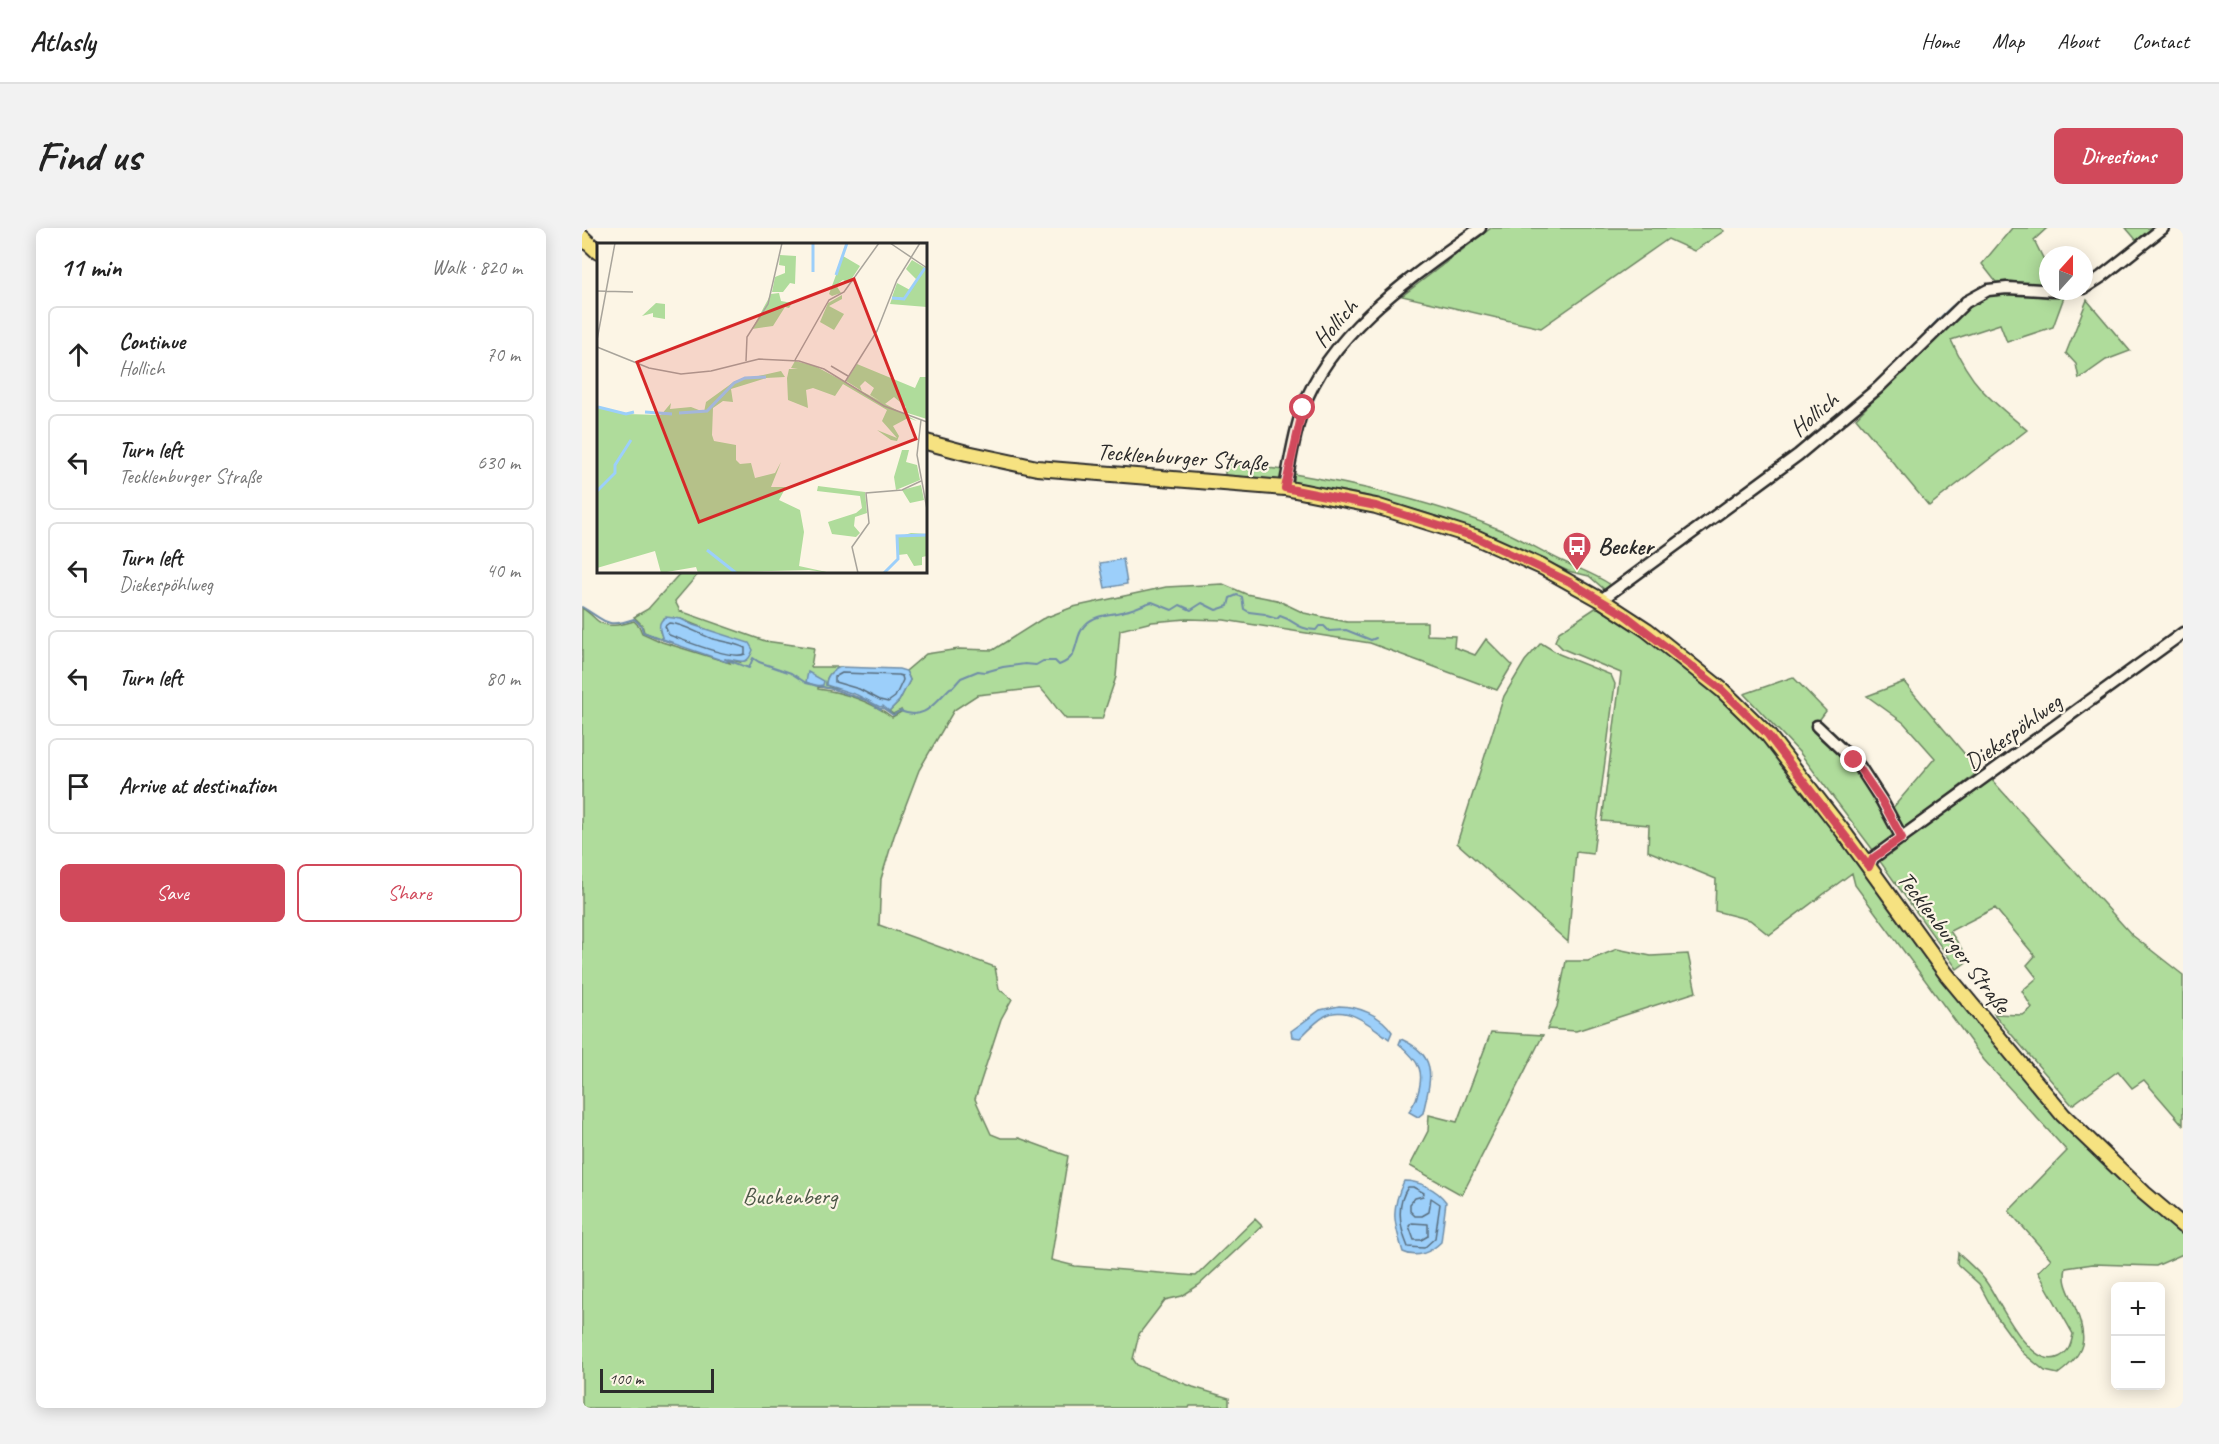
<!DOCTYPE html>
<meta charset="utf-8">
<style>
:root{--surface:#fff;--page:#f2f2f2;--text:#222;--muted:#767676;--line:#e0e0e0;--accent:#d1495b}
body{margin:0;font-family:Caveat,sans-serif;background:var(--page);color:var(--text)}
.controls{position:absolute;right:18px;bottom:18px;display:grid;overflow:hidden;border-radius:9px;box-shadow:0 3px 15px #0003}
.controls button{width:54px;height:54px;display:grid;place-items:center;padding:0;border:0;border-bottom:2px solid var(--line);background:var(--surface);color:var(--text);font:30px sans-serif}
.compass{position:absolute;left:1457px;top:18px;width:54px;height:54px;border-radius:50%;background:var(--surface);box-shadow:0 3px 15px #0003;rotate:21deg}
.scale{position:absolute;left:18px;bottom:15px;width:114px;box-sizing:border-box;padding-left:6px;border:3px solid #2b2b2b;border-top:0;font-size:16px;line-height:21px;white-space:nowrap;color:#2b2b2b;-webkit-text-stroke:4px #fcf5e5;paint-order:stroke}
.stop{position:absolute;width:18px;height:18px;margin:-14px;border:4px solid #d1495b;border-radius:50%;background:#fff}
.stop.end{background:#d1495b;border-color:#fff;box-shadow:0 2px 6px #0008}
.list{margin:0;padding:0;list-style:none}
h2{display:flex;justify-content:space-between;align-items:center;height:78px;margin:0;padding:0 24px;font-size:26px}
h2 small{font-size:20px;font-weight:400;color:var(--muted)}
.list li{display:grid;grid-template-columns:39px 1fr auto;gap:18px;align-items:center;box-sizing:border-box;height:96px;margin:0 12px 12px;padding:0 12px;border:2px solid var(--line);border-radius:9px}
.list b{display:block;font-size:22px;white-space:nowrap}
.list p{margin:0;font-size:20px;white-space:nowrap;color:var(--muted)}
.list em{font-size:20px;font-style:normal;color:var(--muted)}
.actions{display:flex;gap:12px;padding:18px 24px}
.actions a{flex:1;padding:14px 0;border:2px solid var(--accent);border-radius:9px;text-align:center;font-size:21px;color:var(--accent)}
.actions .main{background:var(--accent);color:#fff}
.icon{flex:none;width:33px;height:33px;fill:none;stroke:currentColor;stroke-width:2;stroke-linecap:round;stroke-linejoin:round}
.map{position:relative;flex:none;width:1601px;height:1180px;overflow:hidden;border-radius:9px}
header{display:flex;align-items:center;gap:36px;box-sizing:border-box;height:84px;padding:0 30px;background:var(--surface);border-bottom:2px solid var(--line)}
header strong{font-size:28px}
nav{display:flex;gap:33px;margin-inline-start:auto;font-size:21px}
.intro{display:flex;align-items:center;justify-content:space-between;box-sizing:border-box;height:144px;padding:0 36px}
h1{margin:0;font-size:42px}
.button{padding:15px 27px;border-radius:9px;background:var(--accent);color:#fff;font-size:21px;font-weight:700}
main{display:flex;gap:36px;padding:0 36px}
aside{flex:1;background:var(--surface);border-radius:9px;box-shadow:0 3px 15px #0003}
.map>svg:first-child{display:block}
.green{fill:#afdc9b;stroke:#6d8463;stroke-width:1.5}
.water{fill:#9ccffa;stroke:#6f8da7;stroke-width:1.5}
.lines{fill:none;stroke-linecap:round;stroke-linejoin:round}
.shore{stroke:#586d7e;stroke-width:1.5}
.stream{stroke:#6f8da7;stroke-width:2}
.minor-casing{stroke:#2b2b2b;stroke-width:15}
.major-casing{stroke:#2b2b2b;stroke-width:18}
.minor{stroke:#fcf5e5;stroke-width:10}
.major{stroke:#f6e281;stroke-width:14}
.route{stroke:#d1495b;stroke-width:8}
.labels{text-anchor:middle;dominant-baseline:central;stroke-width:4.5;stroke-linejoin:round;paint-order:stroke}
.street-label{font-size:24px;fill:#2b2b2b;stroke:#fcf5e5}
.poi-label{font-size:24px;font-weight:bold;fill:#2b2b2b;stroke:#fcf5e5;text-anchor:start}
.park-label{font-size:24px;fill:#4c5747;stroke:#fcf5e5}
.inset-river{fill:none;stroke:#9ccffa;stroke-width:3}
.inset-road{fill:none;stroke:#a8a49b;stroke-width:1.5}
.view{fill:#d62828;fill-opacity:0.15;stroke:#d62828;stroke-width:3}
.inset-edge{fill:none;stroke:#2b2b2b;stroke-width:3}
</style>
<header>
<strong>Atlasly</strong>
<nav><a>Home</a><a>Map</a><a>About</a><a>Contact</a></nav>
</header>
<div class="intro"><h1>Find us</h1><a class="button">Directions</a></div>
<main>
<aside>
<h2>11 min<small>Walk · 820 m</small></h2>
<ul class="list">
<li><svg class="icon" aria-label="ahead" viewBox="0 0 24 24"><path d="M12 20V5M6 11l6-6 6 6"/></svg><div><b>Continue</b><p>Hollich</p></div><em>70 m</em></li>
<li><svg class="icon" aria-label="left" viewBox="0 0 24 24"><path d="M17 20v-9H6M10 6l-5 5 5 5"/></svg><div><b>Turn left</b><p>Tecklenburger Straße</p></div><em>630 m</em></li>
<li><svg class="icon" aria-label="left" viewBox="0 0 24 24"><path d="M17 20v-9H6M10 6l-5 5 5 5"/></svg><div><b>Turn left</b><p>Diekespöhlweg</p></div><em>40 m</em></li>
<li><svg class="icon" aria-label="left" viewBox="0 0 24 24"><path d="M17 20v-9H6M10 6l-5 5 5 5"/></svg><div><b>Turn left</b></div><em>80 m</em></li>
<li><svg class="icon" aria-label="arrive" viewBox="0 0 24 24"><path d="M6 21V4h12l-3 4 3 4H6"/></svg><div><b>Arrive at destination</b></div></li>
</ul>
<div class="actions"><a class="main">Save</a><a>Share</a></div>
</aside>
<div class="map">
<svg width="1601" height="1180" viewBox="0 0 1601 1180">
<rect width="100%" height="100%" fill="#fcf5e5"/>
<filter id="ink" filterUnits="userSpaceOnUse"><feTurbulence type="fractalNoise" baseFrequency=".0167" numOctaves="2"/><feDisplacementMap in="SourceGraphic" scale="12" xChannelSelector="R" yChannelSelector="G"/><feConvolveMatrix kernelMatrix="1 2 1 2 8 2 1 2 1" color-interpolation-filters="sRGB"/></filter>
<g filter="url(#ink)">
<path class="green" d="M909,0H1138L1142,3L1112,23L1086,11L959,100L820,68Z
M1430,0H1465L1452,12L1466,40V59L1427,53L1414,54L1400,36Z
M1544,0H1574L1556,14Z
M1426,64L1469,70L1482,69L1471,99L1425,114L1418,96L1369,112C1389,157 1407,171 1445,202L1347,278L1274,190L1383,79L1403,68Z
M1505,72L1548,123L1524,132L1497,151L1494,136L1484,125Z
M643,235L702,242L699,252L643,247Z
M712,246C782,258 853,274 919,302C940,311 959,323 980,333C997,341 1013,346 1029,357L1023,362L1007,348L986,343L894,302L844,285L781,267L712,254Z
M99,344L117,345L93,373L98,383L183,413L232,420L229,439H258C250,444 244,447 244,457L254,461L236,459V461C261,464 290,474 310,489L319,484V482L311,486L307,483L317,473L328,452L324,443L344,426L377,421L411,422L460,391L491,379L584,359L641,356L664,366L695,372L722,385L765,394H845V407L873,408L872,419L893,427L904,411L930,437L915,462L788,415L642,392L604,391L570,394L538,402L534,449L520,491H484C474,481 468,469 458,460L395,467L372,482L337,542L312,608L299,651L297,697L413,739L417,761L430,771L419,791L393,871L409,906L419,910H437L486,928L469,1032L493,1038L614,1048L673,991L680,998L617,1057L600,1068L583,1072L557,1106L551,1131L555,1137L611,1159L647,1170V1178H608L607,1180H0V380C7,384 11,389 16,393C26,401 41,396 52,393L57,398L60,405L80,414L148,435L146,431L158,434L136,406L99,391L78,402L81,412L62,404L60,397L52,389L66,381Z
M1015,379L1070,414L1131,464L1183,513L1289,652L1559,968L1601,1005V1026L1574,1038L1511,1036L1484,1040C1481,1052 1485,1060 1490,1071C1504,1107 1509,1122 1476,1146L1463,1143L1441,1125L1415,1089L1397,1056L1375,1036L1376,1025C1385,1034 1398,1044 1405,1055C1418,1074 1448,1143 1477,1129C1487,1124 1489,1117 1491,1106L1456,1044L1469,1031L1427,983L1485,923L1402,832L1273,657L1270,645L1187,707L1168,692L1133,683L1134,651L1066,623L1067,597L1020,593L1039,445L981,421L973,413L977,404Z
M959,415L977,426L1029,447L1033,456L1011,626L994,624L986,714L875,615L922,468L943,433Z
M1211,449L1244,483L1232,499L1271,536L1313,608L1291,622L1218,525L1162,466Z
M1322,454L1397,543L1323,602L1309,582L1353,530L1322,495L1285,468Z
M1409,551L1550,707L1601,747V897L1562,852L1550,860L1536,843L1490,877L1412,786L1441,787L1450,780L1440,763L1455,750L1445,737L1453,728L1413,680L1368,703L1387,732L1375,741L1297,632L1334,604Z
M1035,721L1069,728L1106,726L1114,764L994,803L965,801L975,779L984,733H1006Z
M909,804L961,807L880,967L828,938L846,903L847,887L875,894Z"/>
<path class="water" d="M541,331L545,356L523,360L518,335Z
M84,389L99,391L111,397L167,415L171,422C165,438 160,433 146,431L145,434L81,412C78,403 74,394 84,389Z
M258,439L317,441L324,443L328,452L317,473L307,483L301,478L298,479L275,467L244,457C244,447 250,443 258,439Z
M226,444L242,453L241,457L234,458L224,454Z
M757,778C776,778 799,787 810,804L807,811C790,798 765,776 743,788C733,794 725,803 718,810L710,809L709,803L738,782Z
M819,811C857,828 849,850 841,885L836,889L827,884C829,879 832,876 834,871C844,844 838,834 817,816Z
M822,953C837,953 855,961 864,974L859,1014C849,1024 835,1031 821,1024C812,995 808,982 822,953Z"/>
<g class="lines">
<path class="shore" d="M87,395C102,396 117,406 131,411C142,414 153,415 163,420V426C149,432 104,413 87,407L83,398Z
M260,445L316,447L320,448L321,452L313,469L306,474L298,472L277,461L253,454V449Z
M826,959H831L842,965L841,968L833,970L828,976V983L833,988H840L847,984L849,970L858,976L853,1010L842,1020L826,1019C818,1000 813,978 826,959Z
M830,995L846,996V1008L839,1012H832L827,998Z"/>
<path class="stream" d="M1582,5L1589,0
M1337,112C1367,80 1393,47 1442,56
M0,379C23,392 22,401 52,391L59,397L61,404L91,415
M143,431L167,440L171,430L177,434L209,445L224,455L254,462L286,473L298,481L301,480L311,487L318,483C343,493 351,476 368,460L371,459L379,450L396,443L403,444L421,439L443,436L454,437L461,433H473L477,437C500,429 490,409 504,396C514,386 530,387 543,383C553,381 561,376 570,374L590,382L598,377L609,382L620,375L634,382L646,378L648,370L655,367L660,369L662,381L667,384L683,386L685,388L695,391L698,388C714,393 714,401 734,402L737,398H742L747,403L764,402L789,412L794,410"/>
<g class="minor-casing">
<path id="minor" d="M1502,60L1519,49L1581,0
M703,260C708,234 712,205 721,180C749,102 833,47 898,0
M1019,372L1216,227L1296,160L1384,74L1406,62L1425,60L1476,63
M1235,498L1278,539L1300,573L1320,610
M1287,639L1291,630L1601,405"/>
</g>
<g class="major-casing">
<path id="major" d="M0,9L16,24
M344,214L385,225L455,240L703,260L794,278L893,309L960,339L1019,372L1065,402L1140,462L1186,507L1263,606L1365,747L1481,887L1562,965L1601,998"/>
</g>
<use href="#minor" class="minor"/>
<use href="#major" class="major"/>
</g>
</g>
<g class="lines" filter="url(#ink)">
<path class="route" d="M721,180L703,260L794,278L893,309L988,354L1043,387L1140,462L1186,507L1287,639L1291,630L1320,610L1300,573L1272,532"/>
</g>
<defs>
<g id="bus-pin" transform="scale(1.5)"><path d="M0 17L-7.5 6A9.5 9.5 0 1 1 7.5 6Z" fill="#d1495b" stroke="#fcf5e5"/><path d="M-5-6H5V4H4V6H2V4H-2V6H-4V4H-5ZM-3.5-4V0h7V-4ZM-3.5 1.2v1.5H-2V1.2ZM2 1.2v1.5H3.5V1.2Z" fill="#fff"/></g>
</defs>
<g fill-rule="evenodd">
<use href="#bus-pin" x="995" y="318"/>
</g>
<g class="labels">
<g class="street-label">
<text transform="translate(753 95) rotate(-49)">Hollich</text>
<text transform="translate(1232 186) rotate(-40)">Hollich</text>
<text transform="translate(600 229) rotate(4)">Tecklenburger Straße</text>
<text transform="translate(1431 504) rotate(-36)">Diekespöhlweg</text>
<text transform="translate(1372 714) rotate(53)">Tecklenburger Straße</text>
</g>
<g class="poi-label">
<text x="1016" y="318">Becker</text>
</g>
<g class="park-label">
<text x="208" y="968">Buchenberg</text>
</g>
</g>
<g transform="translate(15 15)">
<rect width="330" height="330" fill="#fcf5e5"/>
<path d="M183,12L199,13L198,41L193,40L186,49H175L178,34L188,30V23L182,22ZM246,13L263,23L252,40L246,37L239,42L244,50L235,53L232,51ZM315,17L330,26V64L293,61L295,55L307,56L311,50L307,55L295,54L300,40L313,47L320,37L309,26ZM182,50L184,58L195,60L192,65L188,64L176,83L155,86L174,51ZM245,52V56L232,63L247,71L237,87L223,79L231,60ZM59,60L68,61V76L56,74V70L45,73ZM198,118L218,123L320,178L311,175L296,183L302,193L300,198L294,197L280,187L300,195L285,178L290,167L246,141L238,153L216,145L209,147L211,165L191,157L190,135L192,126H201L194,125ZM260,121L318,145L323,134H330V176L307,169L309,164L297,154L288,161L273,152L277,145L268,138L263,143L265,148L249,138ZM184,128L188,134L169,135L134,146L136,159L126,158L116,165L115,192L117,198L139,202V217L143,221L154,220L158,235L178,230L184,219L174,244H189L182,257L203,267L207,289L202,323L234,330L212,327L101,330L99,324L64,330L58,308L0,325V164L29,171L64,172L74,160L73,166L94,164L107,169L109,159L138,138ZM305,207H312L309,219L320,222L323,237L299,247L297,234ZM324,242L327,257L313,260L305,247ZM221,243L268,249L270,270L258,274L257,283L263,290L259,294L235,291L231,279L259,270L265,265L263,253L220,248ZM314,290L330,291V313L325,314V322L317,323L310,311L301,312V294Z" fill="#afdc9b"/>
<path class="inset-river" d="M216,29V0M239,32L250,0M295,55L307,56L328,25M1,164L29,171L37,169M48,169L75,171M82,170L110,168L137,140L148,135L169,134M0,248L18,230V222L34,197M110,307L139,330M287,330L301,316L300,293L330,292"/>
<path class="inset-road" d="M293,0L330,25M0,48L36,49M0,97L18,0M0,104L52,125L84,131L114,128L162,116L202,118L227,126L287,163L330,179M198,117L232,57L247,49L282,0M149,118L150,94L171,61L185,0M234,123L251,133M248,139L280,88L300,37L323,0M324,177L320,212L330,266M261,330L255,304L272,280L269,250L305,247L324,238"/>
<path class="view" d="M257,36L319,196L102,279L40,119Z"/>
<rect width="330" height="330" class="inset-edge"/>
</g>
</svg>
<div class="controls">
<button>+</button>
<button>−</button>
</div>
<svg class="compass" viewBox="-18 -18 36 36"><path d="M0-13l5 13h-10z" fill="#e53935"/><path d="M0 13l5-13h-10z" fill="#767676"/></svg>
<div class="scale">100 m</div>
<div class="stop" style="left:721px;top:180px"></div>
<div class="stop end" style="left:1272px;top:532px"></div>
</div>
</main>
